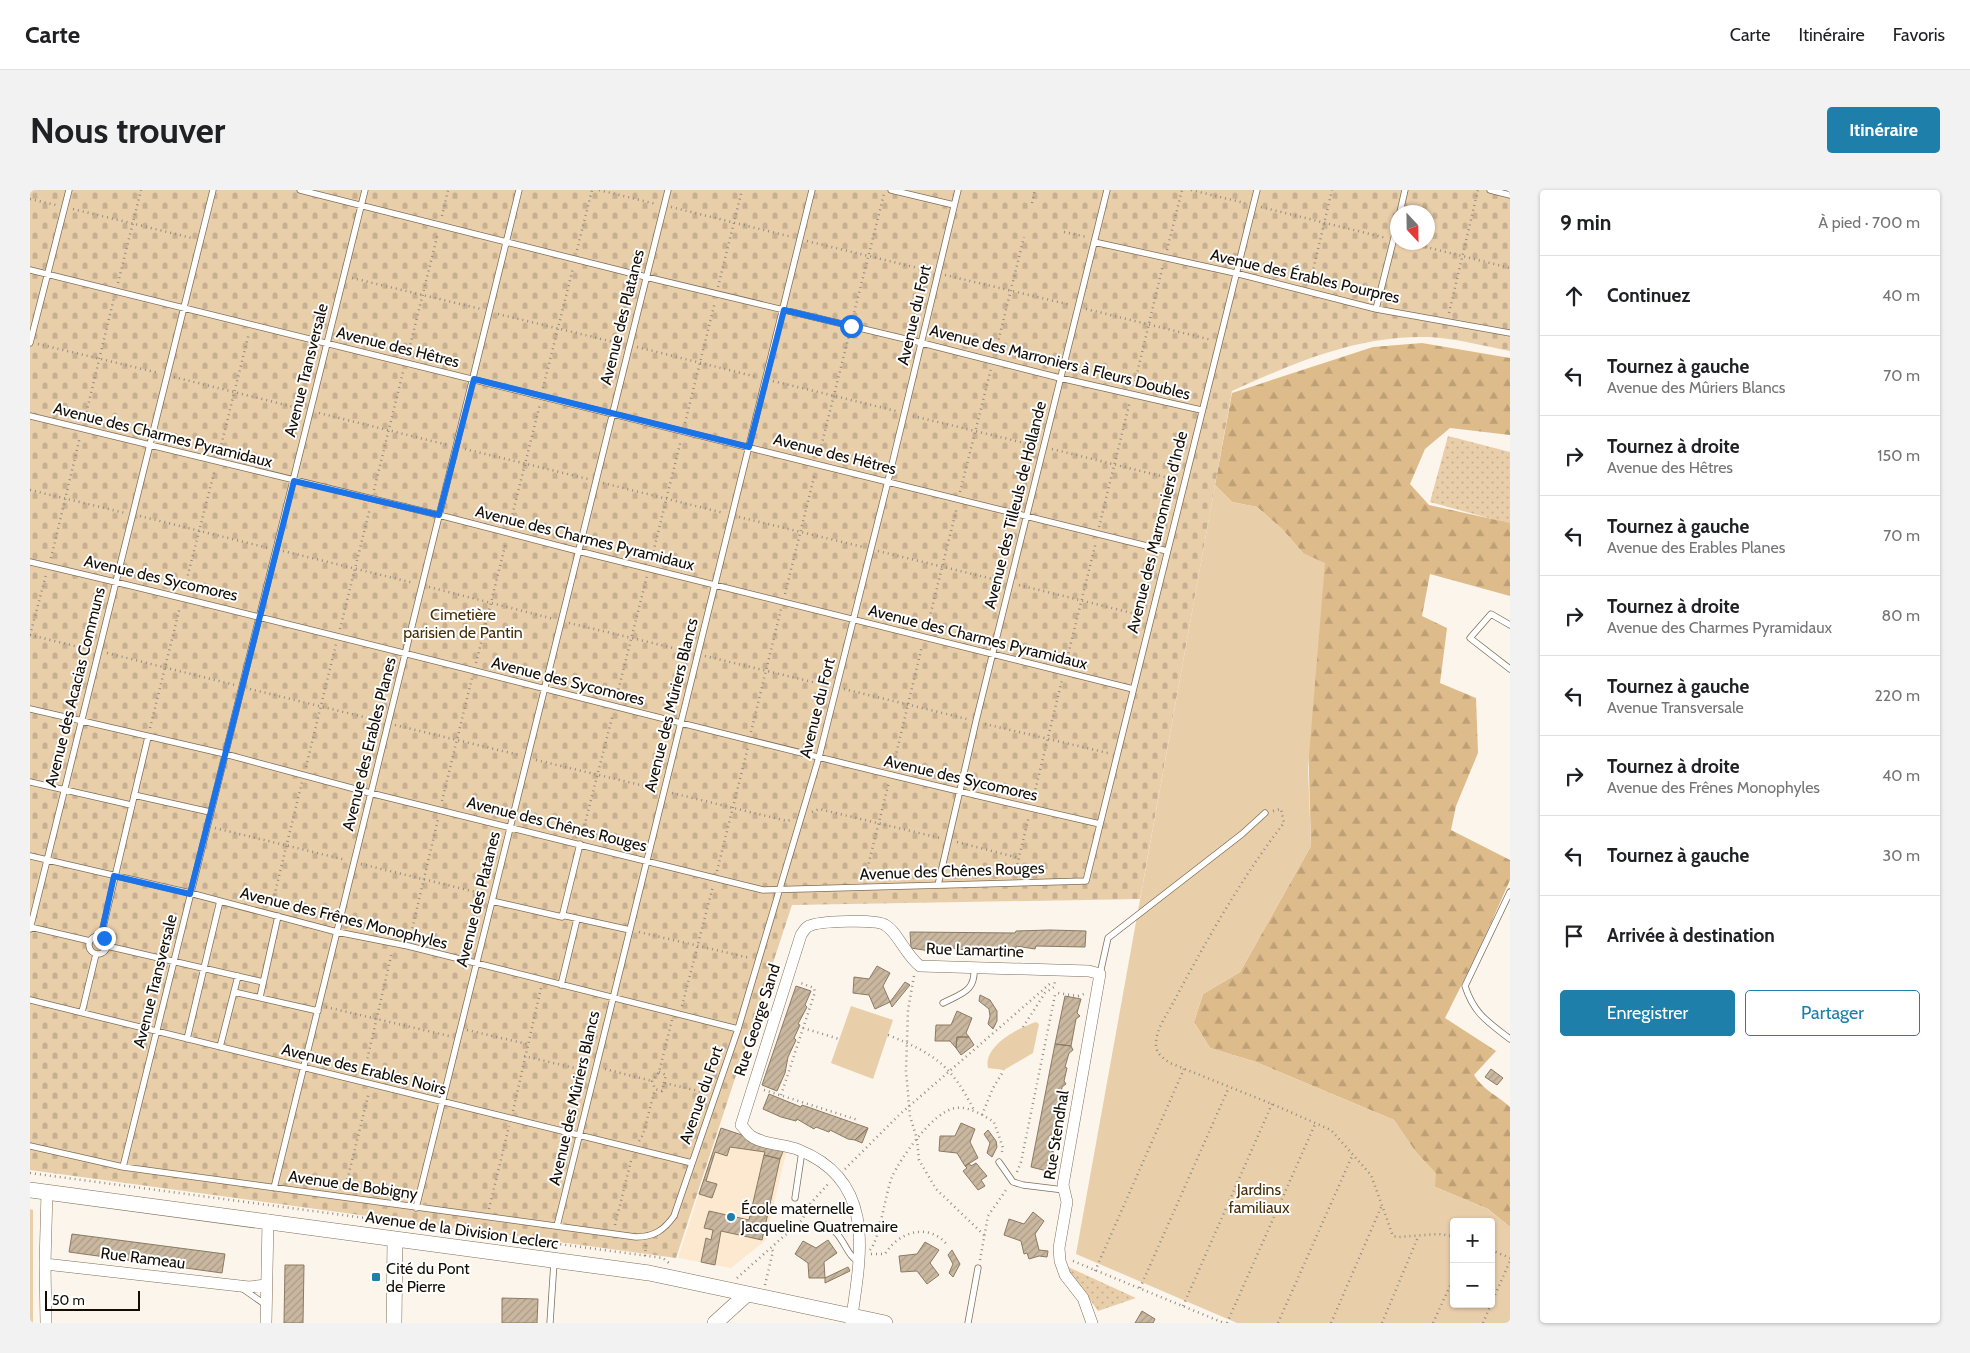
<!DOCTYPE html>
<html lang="fr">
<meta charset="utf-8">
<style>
:root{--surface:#fff;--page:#f2f2f2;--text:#202124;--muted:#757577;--line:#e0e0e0;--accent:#1d7faa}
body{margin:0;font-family:Cabin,sans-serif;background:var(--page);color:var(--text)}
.controls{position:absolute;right:15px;bottom:15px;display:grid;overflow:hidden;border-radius:5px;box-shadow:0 1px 4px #0004}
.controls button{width:45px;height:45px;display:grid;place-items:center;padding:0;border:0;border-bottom:1px solid var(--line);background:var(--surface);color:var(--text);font:25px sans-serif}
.compass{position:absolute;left:1360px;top:15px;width:45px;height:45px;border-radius:50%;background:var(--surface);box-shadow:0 1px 4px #0004;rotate:158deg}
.scale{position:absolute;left:15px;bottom:12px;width:95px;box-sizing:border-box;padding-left:5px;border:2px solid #130d05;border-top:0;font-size:14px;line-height:18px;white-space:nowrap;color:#130d05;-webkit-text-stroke:4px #fff;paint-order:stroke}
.stop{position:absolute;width:15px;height:15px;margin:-11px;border:4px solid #1a73e8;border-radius:50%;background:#fff}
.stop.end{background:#1a73e8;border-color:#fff;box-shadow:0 1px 5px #0008}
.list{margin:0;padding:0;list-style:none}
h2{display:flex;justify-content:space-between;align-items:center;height:65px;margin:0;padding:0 20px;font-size:21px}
h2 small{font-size:16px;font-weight:400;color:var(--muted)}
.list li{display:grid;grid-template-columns:32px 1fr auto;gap:15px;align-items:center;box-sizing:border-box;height:80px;padding:0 20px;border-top:1px solid var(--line)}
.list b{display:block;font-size:19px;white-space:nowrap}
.list p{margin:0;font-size:16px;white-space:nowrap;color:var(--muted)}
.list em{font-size:16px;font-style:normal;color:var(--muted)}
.actions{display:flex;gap:10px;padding:15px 20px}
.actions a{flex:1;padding:11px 0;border:1px solid var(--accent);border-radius:5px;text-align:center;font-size:18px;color:var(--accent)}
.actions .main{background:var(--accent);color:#fff}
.icon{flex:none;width:28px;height:28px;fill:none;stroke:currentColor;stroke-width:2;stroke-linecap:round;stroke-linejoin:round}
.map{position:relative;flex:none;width:1480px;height:1133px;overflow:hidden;border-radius:5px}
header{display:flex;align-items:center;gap:30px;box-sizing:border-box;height:70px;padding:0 25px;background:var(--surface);border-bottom:1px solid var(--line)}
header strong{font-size:24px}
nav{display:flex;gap:28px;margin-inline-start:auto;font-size:18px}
.intro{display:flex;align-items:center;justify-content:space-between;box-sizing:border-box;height:120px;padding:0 30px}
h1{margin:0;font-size:35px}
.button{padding:12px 22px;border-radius:5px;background:var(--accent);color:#fff;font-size:18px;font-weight:700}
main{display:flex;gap:30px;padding:0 30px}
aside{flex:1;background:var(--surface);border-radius:5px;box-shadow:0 1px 4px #0004}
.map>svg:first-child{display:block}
.built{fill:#fce9d0}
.grass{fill:url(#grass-dots)}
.forest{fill:url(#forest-firs)}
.cemetery{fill:url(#cemetery-stones);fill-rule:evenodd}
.green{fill:#e9ceaa;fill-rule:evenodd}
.building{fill:url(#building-hatch);stroke:#8b7a63}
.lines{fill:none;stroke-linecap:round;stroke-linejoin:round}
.lane-casing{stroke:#7f6e58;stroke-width:7}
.street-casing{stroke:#7f6e58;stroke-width:12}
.secondary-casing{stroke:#7f6e58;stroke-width:16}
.path{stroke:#938c83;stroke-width:2.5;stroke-dasharray:1 4;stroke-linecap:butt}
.lane{stroke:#fff;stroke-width:5.5}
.street{stroke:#fff;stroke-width:11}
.secondary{stroke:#fff;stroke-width:15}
.route{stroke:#1a73e8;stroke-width:6}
.poi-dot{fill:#1d7faa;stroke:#fff;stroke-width:2}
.labels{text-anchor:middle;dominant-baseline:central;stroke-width:4;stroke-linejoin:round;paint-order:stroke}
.street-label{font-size:16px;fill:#130d05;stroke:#fff}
.park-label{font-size:16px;fill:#472f06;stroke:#fff}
.poi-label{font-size:16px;fill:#130d05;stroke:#fff;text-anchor:start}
</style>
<header>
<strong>Carte</strong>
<nav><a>Carte</a><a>Itinéraire</a><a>Favoris</a></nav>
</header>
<div class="intro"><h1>Nous trouver</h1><a class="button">Itinéraire</a></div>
<main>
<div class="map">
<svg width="1480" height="1133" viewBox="0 0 1480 1133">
<defs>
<pattern id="grass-dots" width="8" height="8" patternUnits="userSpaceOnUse" patternTransform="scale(1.25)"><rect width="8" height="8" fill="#e9ceaa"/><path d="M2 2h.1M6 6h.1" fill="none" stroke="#c7b091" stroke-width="1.8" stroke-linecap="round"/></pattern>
<pattern id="forest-firs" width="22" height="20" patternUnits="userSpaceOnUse" patternTransform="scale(1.25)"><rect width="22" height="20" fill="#debb8a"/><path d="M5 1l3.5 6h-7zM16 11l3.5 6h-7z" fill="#bea076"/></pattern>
<pattern id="cemetery-stones" width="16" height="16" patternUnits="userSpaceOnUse" patternTransform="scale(1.25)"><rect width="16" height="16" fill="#e9ceaa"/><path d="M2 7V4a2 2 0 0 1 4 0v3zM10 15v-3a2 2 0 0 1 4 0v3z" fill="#c7b091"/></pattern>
<pattern id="building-hatch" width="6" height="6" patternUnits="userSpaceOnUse" patternTransform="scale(1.25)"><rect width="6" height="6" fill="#c9b79f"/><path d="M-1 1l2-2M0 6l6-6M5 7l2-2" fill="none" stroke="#ac9c87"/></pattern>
</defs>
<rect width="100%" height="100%" fill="#fcf5eb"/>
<path class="built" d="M690,938L757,959L735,1051L701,1078L648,1068Z"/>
<path class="grass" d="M1418,246L1480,262V334L1400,312Z
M1036,1076L1106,1108L1068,1121Z"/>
<path class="forest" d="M1392,153L1480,168V245L1420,238L1395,259L1380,294L1399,315L1480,333V406L1400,384L1392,426L1417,438L1410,493L1446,508L1448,563L1426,616L1421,640L1480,670V690L1449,760L1415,828L1466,861L1444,885C1452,899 1468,906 1480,917V1037L1458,1019L1405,997V983L1385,961L1364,930L1226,872L1180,858L1164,832L1173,804L1210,782L1281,656L1273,363L1252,339L1227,317L1202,312L1185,295L1202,203L1343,157Z"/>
<path class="cemetery" d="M0,0H1480V161C1453,156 1425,148 1398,147C1327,145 1264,173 1202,201L1110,709L762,715L646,1068L0,980ZM1368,22H1398V52H1368Z"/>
<path class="green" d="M1185,295L1202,312L1227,317L1252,339L1273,363L1295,373L1278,578L1281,656L1210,782L1173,804L1164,832L1180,858L1226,872L1364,930L1385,961L1406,983L1405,997L1458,1019L1480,1037V1133H1207L1046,1064ZM1424,1032H1461V1114H1424Z
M821,816L863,830L843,889L801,873Z
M1006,832L1009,834L1003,863L974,880L958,878C953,856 988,838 1006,832Z
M0,1019L3,1020V1133H0Z"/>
<path class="building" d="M1020,740L1056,741L1055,757L1006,756L1005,759L986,756V758L970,759L951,757L950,759L936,757L935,760L916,757V759L901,758L900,761L881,758L880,742L985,743L986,741Z
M847,776L860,783L853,796L860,812L845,819L839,805L823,803L824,787L839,789Z
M875,792L880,795L862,817L860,812Z
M766,796L781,801L775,815L777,817L768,834L770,835L764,848L766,850L758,867L755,883L747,901L732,895Z
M950,805L960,810L967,821V831L963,839L958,834L960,826L959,819L949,811Z
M1035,806L1051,809L1047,823L1050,826L1046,829L1041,856L1025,854Z
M927,821L942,828L936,843L939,847H927L926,858L920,851H905L906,835H921Z
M927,847H939L944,855L931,865L926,858Z
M1025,854L1041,856L1043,860L1039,863L1035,877L1037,878L1034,891L1036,894L1032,897L1028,926L1030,928L1027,932L1021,961L1024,962L1021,966L1017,981L1001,977Z
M1461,879L1473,888L1467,895L1455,887Z
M739,904L771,917L772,915L838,938L825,950L818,949L800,940L799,942L786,937L784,939L767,929L766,931L751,927L733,919Z
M931,933L945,939L940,952L948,968L935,976L927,963L909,961L910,946H925Z
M691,938L754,959L750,969L734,965L735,962L700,957L697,966L685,962L676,991L687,994L682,1008L669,1004Z
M838,938L832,953L825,950Z
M958,940L966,951L967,957L962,967L957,963L960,953L954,944Z
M734,965L750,969L732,1050L691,1041L685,1075L671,1072L676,1048L681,1050L683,1040L674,1038L679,1021L719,1030Z
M939,973L941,976L946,973L957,986L951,990L955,996L948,1000L933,981L937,978L935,976Z
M1003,1022L1014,1031L1005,1044L1009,1060L1018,1061L1017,1067L1009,1066L999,1069L997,1063L994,1064L991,1051L974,1045L979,1029L994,1034Z
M42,1044L195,1064L192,1083L39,1062Z
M798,1050L807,1063L794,1072L795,1088H779L778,1073L765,1064L773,1051L786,1058Z
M895,1052L909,1060L900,1073L909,1085L897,1094L887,1081L871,1082L869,1066L887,1064Z
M922,1060L930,1074L923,1087L919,1083L923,1074L918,1065Z
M255,1075H274L273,1133H254Z
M818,1077L820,1081L795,1093V1088Z
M472,1108L508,1109L507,1133H472Z
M1112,1121L1125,1129L1123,1133H1105Z"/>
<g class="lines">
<g class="lane-casing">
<path id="lane" d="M270,0L616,87L892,153L1030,188L1171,220
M861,0L924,15
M1460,0L1480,5
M1370,22L1375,0
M1064,52L1205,83L1346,119L1480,143
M0,80L1137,361
M1346,119L1368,32
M0,153L39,0
M0,226L409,325L548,361L1103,499
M0,372C358,455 712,553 1070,634
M1480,435L1461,424L1440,448L1480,479
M0,519L195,564L340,603L733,700L1056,691L1227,0
M0,592L101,615
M104,605L180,622
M0,666L160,703L307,742L378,756L708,839
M908,695L946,531L1077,0
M1480,702L1435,796C1444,824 1458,832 1480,849
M462,711L532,727L550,654
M532,725L600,740
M0,737L60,751
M0,739L183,0
M71,746L118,547
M59 755a9 9 0 1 1 18 0a9 9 0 1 1-18 0Z
M77,756L233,792
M1070,784L1078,748L1212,644L1235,623
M531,795L547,729
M204,802L288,821
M230,807L248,726
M0,810L662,973
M913,813C933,803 946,801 944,776
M52,822L66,764
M157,849L190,711
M190,857L208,786
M0,956L93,977L606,1047C624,1047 634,1040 644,1026L708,839L789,567L858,291L928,0
M969,972L983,992L993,995L1034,1000
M93,977L335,0
M244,998L489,0
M765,1008L772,961
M386,1018L638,0
M792,1034C815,1041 814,1066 830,1072
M527,1036L782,0
M213,1099L236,1115
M520,1133L524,1072
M938,1133L948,1078"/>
</g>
<g class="street-casing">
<path id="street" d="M15,1074L219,1097L236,1095
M821,1132C831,1065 847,991 769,960C755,954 734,955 721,946C718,944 714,938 711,935L771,745C773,742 776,737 779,736C789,731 846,729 855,735C867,741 876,766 890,776L1059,781L1070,784L1033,995L1037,1012L1029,1058L1030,1071L1035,1085L1053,1108L1062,1133
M16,1133L15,1074L17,1002
M236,1133L238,1030"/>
</g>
<g class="secondary-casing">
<path id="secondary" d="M0,1000L619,1083L855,1133
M364,1133L365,1049
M685,1133L717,1104"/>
</g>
<path class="path" d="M569,0L626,14
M1161,0L1215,13
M0,9L26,15
M1002,13L1005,0
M641,17L762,47
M1231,17L1356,48
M43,19L162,48
M412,26L418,0
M1034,42L1057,47
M777,51L900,81
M1376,52L1480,78
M547,60L562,0
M1137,60L1152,0
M915,85L1041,115
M322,88L451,119
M88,93L111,0
M1280,93L1302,0
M688,97L712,0
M1056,119L1182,150
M1419,123L1448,0
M468,124L592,154
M823,127L854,4
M8,154L129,183
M607,157L727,187
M378,164L408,43
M965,164L994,47
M144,187L272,219
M743,191L866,221
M1104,196L1133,75
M513,198L543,78
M289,223L418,255
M883,226L1007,256
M54,232L84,108
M655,233L685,112
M435,259L558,289
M1022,259L1147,290
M189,264L219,143
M789,265L819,145
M573,293L694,323
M0,300L95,323
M344,300L373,182
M930,302L961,179
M110,326L238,358
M709,327L833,357
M480,334L510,214
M1069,337L1100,211
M253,361L384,393
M848,361L971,391
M21,368L50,247
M621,371L651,250
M989,395L1114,426
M399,397L524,429
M154,400L185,279
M755,404L785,283
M539,433L660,462
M897,438L927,317
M310,439L340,318
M0,445L61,460
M0,445L16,385
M77,463L205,495
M675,466L799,496
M446,473L476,352
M1036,473L1066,352
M220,499L350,531
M814,499L937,529
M586,509L617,386
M955,534L1078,563
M365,535L489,565
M120,538L150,417
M721,542L751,419
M506,570L627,599
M276,577L306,454
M863,577L892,456
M642,603L757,631L760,630
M1003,609L1032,490
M412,611L442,488
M1243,621L1251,619L1254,633C1213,685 1175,753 1144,811C1138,823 1126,839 1126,853C1125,863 1133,868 1140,873L1242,914L1301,940L1341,985L1363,1046L1369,1047L1408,1044L1424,1046
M782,622L789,619L910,648
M185,638L316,670
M552,645L583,524
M927,652L989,668
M331,674L454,704
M687,681L718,557
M985,684L999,626
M835,688L859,592
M242,715L272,592
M609,742L720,768
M380,748L408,629
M884,786L878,820L876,881L880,926L887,949L889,970L906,999L954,1045
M652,816L683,696
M296,817L419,846
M642,830L629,882L622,891L625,899L632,901L634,893L678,903
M993,837L1015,803L1024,797L1025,791
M773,838L809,849
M437,840L497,854
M858,845C905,864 921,875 944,920
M494,866L557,881
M575,879L622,891
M629,882L636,885L634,893
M334,883L362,762
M734,900L828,930
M751,905L785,802L784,798L768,792
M483,921L511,798
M952,925L963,898L974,880
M609,951L613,945L625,899
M815,979L869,925L1022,792
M987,982L991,972L1025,805L1028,803L1048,806L1054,804
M0,983L633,1068L639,1073
M315,999L339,902
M459,1019L479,936
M585,1035L602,967
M840,1060C850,1049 855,1004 862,987C871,967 903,922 925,918C939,916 953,925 964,932L973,958L971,965
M1461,1060L1480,1068
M841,1064H855C869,1041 900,1032 918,1056
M615,1066L616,1055
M950,1070L958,1026L978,997
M1043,1071L1194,1133
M1065,1081L1154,879
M707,1088L772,1030L780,1014L799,993
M735,1095L743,1061L741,1058
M1110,1098L1199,897
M1461,1114L1480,1071
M1153,1116L1242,914
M1197,1133L1286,932
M1248,1133L1323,964
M1301,1133L1352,1015
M1352,1133L1388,1047
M1403,1133L1424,1087
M1453,1133L1461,1114"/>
<use href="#lane" class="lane"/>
<use href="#street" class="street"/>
<use href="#secondary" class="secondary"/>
</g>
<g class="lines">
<path class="route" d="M74,748L71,746L84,686L160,704L264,291L409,325L444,189L719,257L754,120L821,136"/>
</g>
<g class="poi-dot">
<circle cx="701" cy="1027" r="5"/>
<rect x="341" y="1082" width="10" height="10" rx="2.5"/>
</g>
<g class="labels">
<g class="street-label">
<text transform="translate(1275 86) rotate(13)">Avenue des Érables Pourpres</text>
<text transform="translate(884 125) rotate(-77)">Avenue du Fort</text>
<text transform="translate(592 127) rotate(-76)">Avenue des Platanes</text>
<text transform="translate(368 157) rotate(14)">Avenue des Hêtres</text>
<text transform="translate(1030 172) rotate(14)">Avenue des Marroniers à Fleurs Doubles</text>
<text transform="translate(276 180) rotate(-76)">Avenue Transversale</text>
<text transform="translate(133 245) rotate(14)">Avenue des Charmes Pyramidaux</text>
<text transform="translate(805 264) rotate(14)">Avenue des Hêtres</text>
<text transform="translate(985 315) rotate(-76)">Avenue des Tilleuls de Hollande</text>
<text transform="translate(1127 342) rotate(-76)">Avenue des Marronniers d'Inde</text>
<text transform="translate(555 348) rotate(14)">Avenue des Charmes Pyramidaux</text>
<text transform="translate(131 388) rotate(13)">Avenue des Sycomores</text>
<text transform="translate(948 447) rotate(14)">Avenue des Charmes Pyramidaux</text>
<text transform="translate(538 491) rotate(14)">Avenue des Sycomores</text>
<text transform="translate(45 497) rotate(-76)">Avenue des Acacias Communs</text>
<text transform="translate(641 515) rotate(-76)">Avenue des Mûriers Blancs</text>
<text transform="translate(787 518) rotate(-76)">Avenue du Fort</text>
<text transform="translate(339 554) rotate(-76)">Avenue des Erables Planes</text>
<text transform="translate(931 588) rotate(13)">Avenue des Sycomores</text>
<text transform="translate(527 634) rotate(14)">Avenue des Chênes Rouges</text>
<text transform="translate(922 681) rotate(-2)">Avenue des Chênes Rouges</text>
<text transform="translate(448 709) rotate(-76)">Avenue des Platanes</text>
<text transform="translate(314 728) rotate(14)">Avenue des Frênes Monophyles</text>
<text transform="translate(945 760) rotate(2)">Rue Lamartine</text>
<text transform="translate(125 791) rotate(-76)">Avenue Transversale</text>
<text transform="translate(727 830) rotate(-72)">Rue George Sand</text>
<text transform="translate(334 879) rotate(14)">Avenue des Erables Noirs</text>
<text transform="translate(671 905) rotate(-71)">Avenue du Fort</text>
<text transform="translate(544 908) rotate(-77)">Avenue des Mûriers Blancs</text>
<text transform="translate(1026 945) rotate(-81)">Rue Stendhal</text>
<text transform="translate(323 995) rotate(8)">Avenue de Bobigny</text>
<text transform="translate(432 1040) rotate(8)">Avenue de la Division Leclerc</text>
<text transform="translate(113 1068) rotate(7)">Rue Rameau</text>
</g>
<g class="park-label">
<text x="433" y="424">Cimetière<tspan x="433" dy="18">parisien de Pantin</tspan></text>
<text x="1229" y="999">Jardins<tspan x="1229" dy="18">familiaux</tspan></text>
</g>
<g class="poi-label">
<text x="711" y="1018">École maternelle<tspan x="711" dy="18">Jacqueline Quatremaire</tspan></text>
<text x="356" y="1078">Cité du Pont<tspan x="356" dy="18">de Pierre</tspan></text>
</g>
</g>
</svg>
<div class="controls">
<button>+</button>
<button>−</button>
</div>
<svg class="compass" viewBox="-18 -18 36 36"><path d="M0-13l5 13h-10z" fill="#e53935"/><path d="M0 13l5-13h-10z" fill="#757577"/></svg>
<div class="scale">50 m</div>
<div class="stop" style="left:821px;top:136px"></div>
<div class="stop end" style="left:74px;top:748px"></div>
</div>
<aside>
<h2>9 min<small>À pied · 700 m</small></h2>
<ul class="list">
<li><svg class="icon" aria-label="ahead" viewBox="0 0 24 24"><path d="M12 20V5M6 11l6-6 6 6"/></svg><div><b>Continuez</b></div><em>40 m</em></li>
<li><svg class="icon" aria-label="left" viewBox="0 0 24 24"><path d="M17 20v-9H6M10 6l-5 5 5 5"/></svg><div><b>Tournez à gauche</b><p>Avenue des Mûriers Blancs</p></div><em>70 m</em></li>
<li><svg class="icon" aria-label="right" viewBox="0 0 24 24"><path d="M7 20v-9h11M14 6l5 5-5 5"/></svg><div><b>Tournez à droite</b><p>Avenue des Hêtres</p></div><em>150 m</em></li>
<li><svg class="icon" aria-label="left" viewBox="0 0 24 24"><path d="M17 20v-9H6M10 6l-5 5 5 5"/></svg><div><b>Tournez à gauche</b><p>Avenue des Erables Planes</p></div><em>70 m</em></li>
<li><svg class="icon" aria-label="right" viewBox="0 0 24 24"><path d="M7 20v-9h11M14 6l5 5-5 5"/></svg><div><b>Tournez à droite</b><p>Avenue des Charmes Pyramidaux</p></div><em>80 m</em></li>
<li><svg class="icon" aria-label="left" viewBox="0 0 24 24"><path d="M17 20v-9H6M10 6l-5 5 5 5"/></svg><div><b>Tournez à gauche</b><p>Avenue Transversale</p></div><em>220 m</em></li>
<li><svg class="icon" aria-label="right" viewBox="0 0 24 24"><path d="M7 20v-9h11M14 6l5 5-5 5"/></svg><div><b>Tournez à droite</b><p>Avenue des Frênes Monophyles</p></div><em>40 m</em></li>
<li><svg class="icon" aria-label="left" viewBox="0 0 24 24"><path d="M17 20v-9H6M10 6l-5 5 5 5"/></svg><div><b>Tournez à gauche</b></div><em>30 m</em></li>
<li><svg class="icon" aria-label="arrive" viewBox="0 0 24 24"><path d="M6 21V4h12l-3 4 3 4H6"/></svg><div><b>Arrivée à destination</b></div></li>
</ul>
<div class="actions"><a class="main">Enregistrer</a><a>Partager</a></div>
</aside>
</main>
